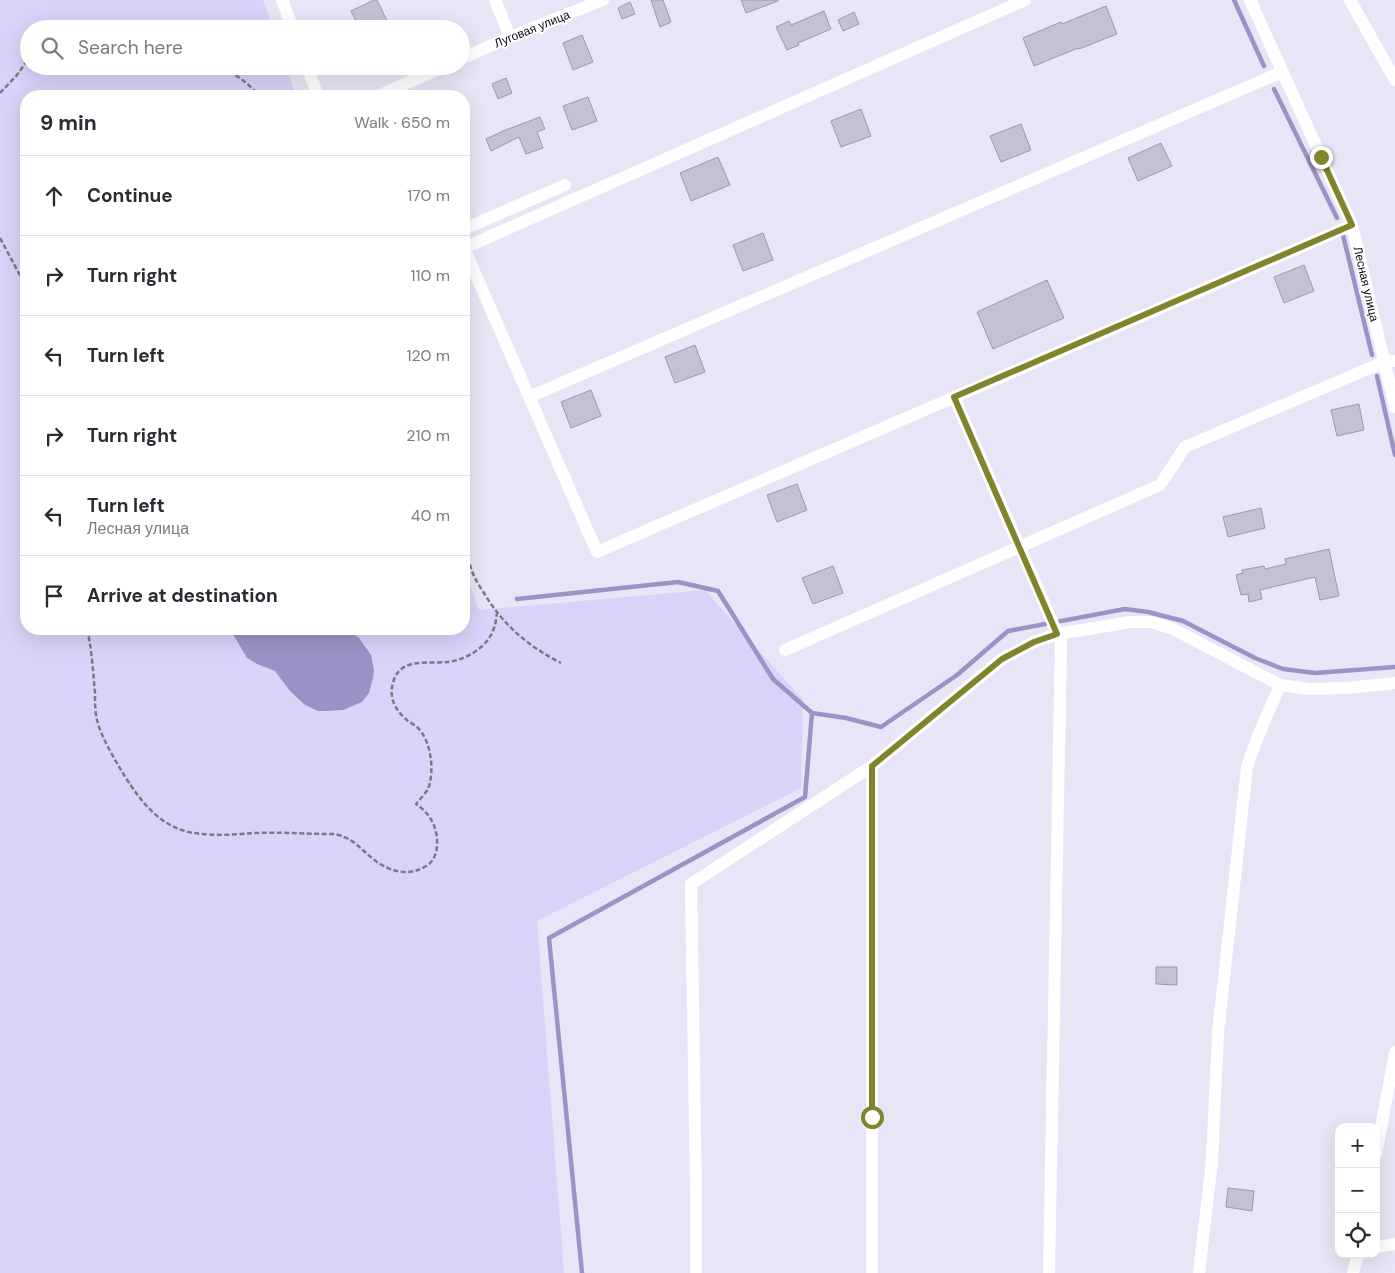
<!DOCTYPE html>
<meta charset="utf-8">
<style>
:root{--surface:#fff;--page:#f7f7f7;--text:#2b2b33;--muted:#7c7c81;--line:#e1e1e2}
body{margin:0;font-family:"DM Sans",sans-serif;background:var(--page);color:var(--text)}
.controls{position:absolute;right:15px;bottom:15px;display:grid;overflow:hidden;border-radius:10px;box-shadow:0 5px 20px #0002}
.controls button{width:45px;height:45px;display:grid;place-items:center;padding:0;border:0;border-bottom:1px solid var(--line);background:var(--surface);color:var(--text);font:25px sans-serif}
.stop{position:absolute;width:15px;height:15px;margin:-11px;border:4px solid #81832d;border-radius:50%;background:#fff}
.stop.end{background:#81832d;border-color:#fff;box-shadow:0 1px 5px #0008}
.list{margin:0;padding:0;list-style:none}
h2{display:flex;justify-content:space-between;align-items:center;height:65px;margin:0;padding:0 20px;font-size:21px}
h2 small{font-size:16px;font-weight:400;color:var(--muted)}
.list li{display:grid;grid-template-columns:32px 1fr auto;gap:15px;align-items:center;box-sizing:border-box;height:80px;padding:0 20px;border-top:1px solid var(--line)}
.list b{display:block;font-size:19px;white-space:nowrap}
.list p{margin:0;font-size:16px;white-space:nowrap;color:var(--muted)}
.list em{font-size:16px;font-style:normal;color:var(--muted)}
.icon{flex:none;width:28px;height:28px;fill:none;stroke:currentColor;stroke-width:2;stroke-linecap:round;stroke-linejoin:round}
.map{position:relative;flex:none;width:1395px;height:1273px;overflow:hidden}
.search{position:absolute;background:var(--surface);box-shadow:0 5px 20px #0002;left:20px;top:20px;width:450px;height:55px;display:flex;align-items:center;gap:12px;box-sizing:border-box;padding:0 18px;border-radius:28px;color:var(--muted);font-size:19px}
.panel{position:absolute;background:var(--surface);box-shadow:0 5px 20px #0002;left:20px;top:90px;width:450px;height:545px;border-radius:20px}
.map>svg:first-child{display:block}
.green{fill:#d8d3f8}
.water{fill:#9a93c5}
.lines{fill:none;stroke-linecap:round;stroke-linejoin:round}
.stream{stroke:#9a93c5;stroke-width:4.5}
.building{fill:#c3c2d1;stroke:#9b9aa9}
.path{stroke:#7b7a84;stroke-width:2.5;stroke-dasharray:5 2.5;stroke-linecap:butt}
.street{stroke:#fff;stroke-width:12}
.route{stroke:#81832d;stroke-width:6}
.labels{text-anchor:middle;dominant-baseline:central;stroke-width:4;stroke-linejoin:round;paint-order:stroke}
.street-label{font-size:12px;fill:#0c0c11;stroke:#fff}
</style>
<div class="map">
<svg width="1395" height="1273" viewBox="0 0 1395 1273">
<rect width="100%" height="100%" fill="#e8e6f6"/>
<path class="green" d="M0,0H263L273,29H29V66H286L296,96H26V629H464V568L479,610L705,590L803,700L801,788L537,921L564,1273H0Z"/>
<path class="water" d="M230,629H346L359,638L371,655L374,670L373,678L369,693L362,702L343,710L325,711H318L305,705L290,691L275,671L257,664L247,658Z"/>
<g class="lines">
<path class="stream" d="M1234,0L1264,66
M1274,89L1337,218
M1343,235L1372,355
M1377,376L1395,455
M517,599L678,582L718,591L773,679L812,713L846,718L881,727L957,675L1008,631L1125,609L1148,612L1183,621L1255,658L1283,669L1315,673L1395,667
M582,1273L549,938L805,797L812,713"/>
</g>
<path class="building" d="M374,0H377L389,25L382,29H360L351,11Z
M651,0H663L671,22L660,27Z
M741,0H778V1L746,13Z
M630,2L635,14L622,19L618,8Z
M1106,6L1117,34L1079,49L1078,48L1034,66L1023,38L1061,22L1062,24Z
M824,11L831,29L798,43L799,45L787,50L776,27L789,21L791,25Z
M854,12L859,24L843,31L838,20Z
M582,35L593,62L573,70L563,43Z
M506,78L512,93L498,99L492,84Z
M588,97L597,121L572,130L563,106Z
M861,109L871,136L841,147L831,121Z
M540,117L545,129L537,132L543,148L526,154L519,137L491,151L486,139L503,131Z
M1021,124L1031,150L1001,162L990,136Z
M1161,143L1172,166L1138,181L1128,158Z
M718,157L730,185L691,201L680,173Z
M763,233L773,260L743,271L733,245Z
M1304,265L1314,291L1284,303L1274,277Z
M1047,280L1064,318L993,349L977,312Z
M695,345L705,372L675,383L665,357Z
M591,390L601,416L571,428L561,402Z
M1359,404L1364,430L1337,436L1331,410Z
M797,484L807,510L777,522L767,495Z
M1261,508L1265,528L1228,537L1223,517Z
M1329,549L1339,596L1320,600L1315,577L1260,590L1262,599L1249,602L1248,594L1241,595L1236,575L1243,573L1242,570L1264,566L1265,569L1286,564L1285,559Z
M833,566L843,593L813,604L802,578Z
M1156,967H1177V985L1156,984Z
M1228,1188L1254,1191L1252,1211L1226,1207Z"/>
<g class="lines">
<path class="path" d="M215,66C231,70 249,83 259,96
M0,93L17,75L29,58
M0,238L22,279L26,295
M464,535C466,545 466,556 470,565C473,576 478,584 484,593C503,625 528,646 561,663
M87,629C92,650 93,672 95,693C95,702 95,712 97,720C102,739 114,758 124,775C143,805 164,832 203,834C220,836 239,834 256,833C282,832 307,834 333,834C336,835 341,835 344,837C355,841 363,851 372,858C388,872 411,878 429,864C438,856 438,843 436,832C433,819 426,811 416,804C420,799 425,794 428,789C435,771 431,741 418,728C415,725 411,723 408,721C394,709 387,696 395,677C404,658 429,664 447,662C466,660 488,647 494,628C496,624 496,618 497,613"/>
<path class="street" d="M282,0L293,29
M495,0L510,37
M1250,0L1352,225L1395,407
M1350,0L1395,80
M461,59L510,37L603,0
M307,66L318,96
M378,96L445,66
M464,229L565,185
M464,248L597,552L1352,225
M464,248L1025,0
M529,397L1282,72
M954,397L1061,642L1049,1273
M785,650L1160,485L1185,447L1384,362L1395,361
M1376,1155L1395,1052
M1376,1247L1395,1244
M696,1273V1191L691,884L872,766L1002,659L1034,642L1057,634L1131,622H1152L1173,629L1280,685L1310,689L1347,688L1395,683
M872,1273V766
M1199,1273L1212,1161L1218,1033L1247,767L1258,736L1280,685
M1353,1273L1358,1254"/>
</g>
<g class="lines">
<path class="route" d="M872,1117V766L1002,659L1034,642L1057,634L954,397L1352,225L1321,157"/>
</g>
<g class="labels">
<g class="street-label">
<text transform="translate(532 29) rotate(-22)">Луговая улица</text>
<text transform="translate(1366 284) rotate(77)">Лесная улица</text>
</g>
</g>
</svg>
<div class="controls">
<button>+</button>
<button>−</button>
<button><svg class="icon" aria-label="locate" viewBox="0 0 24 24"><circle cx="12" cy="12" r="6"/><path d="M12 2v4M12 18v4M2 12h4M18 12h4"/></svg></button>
</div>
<div class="stop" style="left:872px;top:1117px"></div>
<div class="stop end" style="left:1321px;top:157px"></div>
<div class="search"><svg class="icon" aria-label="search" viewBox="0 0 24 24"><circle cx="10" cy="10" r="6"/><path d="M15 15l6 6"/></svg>Search here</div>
<section class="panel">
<h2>9 min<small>Walk · 650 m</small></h2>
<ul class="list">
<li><svg class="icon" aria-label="ahead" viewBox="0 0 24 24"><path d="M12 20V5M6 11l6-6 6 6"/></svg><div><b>Continue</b></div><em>170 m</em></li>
<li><svg class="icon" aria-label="right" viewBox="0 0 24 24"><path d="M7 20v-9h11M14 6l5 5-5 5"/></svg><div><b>Turn right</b></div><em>110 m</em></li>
<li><svg class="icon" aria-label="left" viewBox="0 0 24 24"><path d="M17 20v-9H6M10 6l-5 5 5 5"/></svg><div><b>Turn left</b></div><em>120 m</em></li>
<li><svg class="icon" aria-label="right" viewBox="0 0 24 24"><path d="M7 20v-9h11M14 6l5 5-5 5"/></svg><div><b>Turn right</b></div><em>210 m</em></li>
<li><svg class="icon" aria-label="left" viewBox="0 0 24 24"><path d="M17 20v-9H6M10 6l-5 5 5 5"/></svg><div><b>Turn left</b><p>Лесная улица</p></div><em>40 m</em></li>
<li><svg class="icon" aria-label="arrive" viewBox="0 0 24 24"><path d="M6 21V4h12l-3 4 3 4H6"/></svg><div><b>Arrive at destination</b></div></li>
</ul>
</section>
</div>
